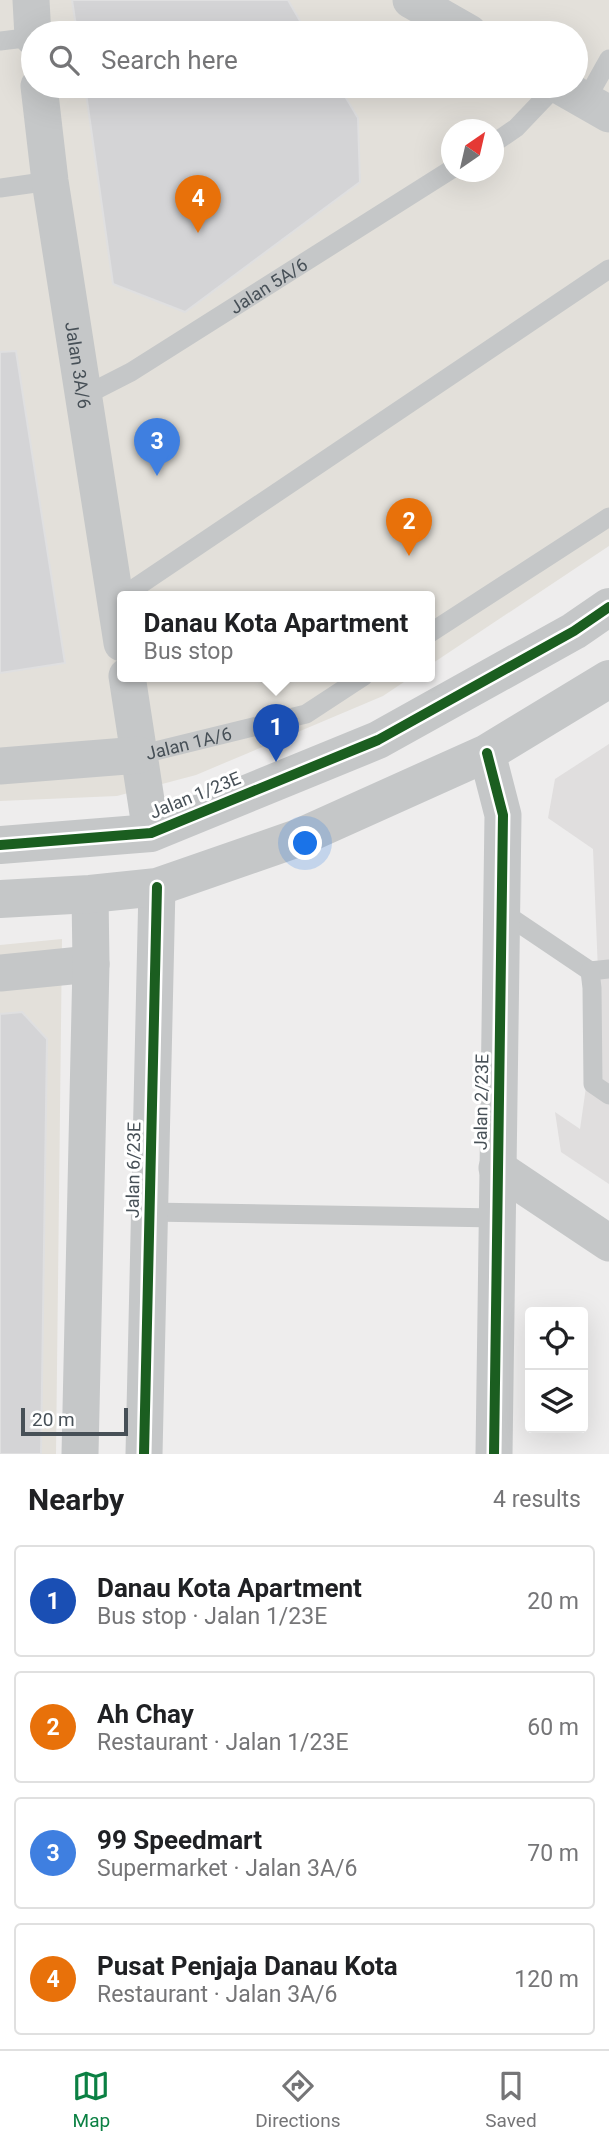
<!DOCTYPE html>
<meta charset="utf-8">
<style>
:root{--surface:#fff;--page:#f6f6f6;--text:#202124;--muted:#757577;--line:#e0e0e0;--accent:#0b8043}
body{margin:0;font-family:Roboto,sans-serif;background:var(--page);color:var(--text)}
.controls{position:absolute;right:21px;bottom:21px;display:grid;overflow:hidden;border-radius:7px;box-shadow:0 7px 28px #0002}
.controls button{width:63px;height:63px;display:grid;place-items:center;padding:0;border:0;border-bottom:2px solid var(--line);background:var(--surface);color:var(--text);font:35px sans-serif}
.compass{position:absolute;left:441px;top:119px;width:63px;height:63px;border-radius:50%;background:var(--surface);box-shadow:0 7px 28px #0002;rotate:34deg}
.scale{position:absolute;left:21px;bottom:18px;width:107px;box-sizing:border-box;padding-left:7px;border:4px solid #475057;border-top:0;font-size:19px;line-height:24px;white-space:nowrap;color:#475057;-webkit-text-stroke:5px #fff;paint-order:stroke}
.you{position:absolute;left:306px;top:844px;width:24px;height:24px;margin:-18px;border:5px solid #fff;border-radius:50%;background:#1a73e8;box-shadow:0 0 0 10px #1a73e833}
.badge{display:grid;place-items:center;width:46px;height:46px;border-radius:50%;background:var(--accent);color:#fff;font-size:23px;font-weight:700}
.pin{position:absolute;translate:-50% -58px;filter:drop-shadow(0 2px 4px #0008)}
.pin::after{content:'';position:absolute;top:37px;width:24px;height:21px;background:inherit;clip-path:polygon(0 0,100% 0,50% 100%)}
.popup{position:absolute;left:117px;top:591px;width:318px;height:91px;box-sizing:border-box;display:grid;place-content:center;border-radius:7px;background:var(--surface);filter:drop-shadow(0 2px 5px #0005);font-size:23px;white-space:nowrap;color:var(--muted)}
.popup b{font-size:26px;color:var(--text)}
.popup::after{content:'';position:absolute;left:50%;top:100%;margin-left:-14px;border:14px solid transparent;border-top-color:var(--surface)}
.list{margin:0;padding:0;list-style:none}
h2{display:flex;justify-content:space-between;align-items:center;height:91px;margin:0;padding:0 28px;font-size:30px}
h2 small{font-size:23px;font-weight:400;color:var(--muted)}
.list li{display:grid;grid-template-columns:46px 1fr auto;gap:21px;align-items:center;box-sizing:border-box;height:112px;margin:0 14px 14px;padding:0 14px;border:2px solid var(--line);border-radius:7px}
.list b{display:block;font-size:26px;white-space:nowrap}
.list p{margin:0;font-size:23px;white-space:nowrap;color:var(--muted)}
.list em{font-size:23px;font-style:normal;color:var(--muted)}
.icon{flex:none;width:38px;height:38px;fill:none;stroke:currentColor;stroke-width:2;stroke-linecap:round;stroke-linejoin:round}
.map{position:relative;flex:none;width:609px;height:1454px;overflow:hidden}
.search{position:absolute;background:var(--surface);box-shadow:0 7px 28px #0002;left:21px;right:21px;top:21px;height:77px;display:flex;align-items:center;gap:18px;box-sizing:border-box;padding:0 24px;border-radius:38px;color:var(--muted);font-size:26px}
.sheet{height:595px;background:var(--surface)}
nav{display:flex;justify-content:space-around;align-items:center;box-sizing:border-box;height:98px;border-top:2px solid var(--line);background:var(--surface);font-size:19px;color:var(--muted)}
nav a{display:grid;justify-items:center;gap:4px}
nav .on{color:var(--accent)}
.map>svg:first-child{display:block}
.commercial{fill:#e3e0da;fill-rule:evenodd}
.education{fill:#e0dede}
.building{fill:#d4d4d6;stroke:#dfdfe0;stroke-width:2}
.lines{fill:none;stroke-linecap:round;stroke-linejoin:round}
.service{stroke:#c5c7c8;stroke-width:19}
.minor{stroke:#c5c7c8;stroke-width:37}
.tertiary{stroke:#c5c7c8;stroke-width:38}
.cycleway-casing{stroke:#fff;stroke-width:15}
.cycleway{stroke:#1b5e20;stroke-width:10}
.labels{text-anchor:middle;dominant-baseline:central;stroke-width:6;stroke-linejoin:round;paint-order:stroke}
.street-label{font-size:18px;fill:#475057;stroke:#fff}
</style>
<div class="map">
<svg width="609" height="1454" viewBox="0 0 609 1454">
<rect width="100%" height="100%" fill="#eeeded"/>
<path class="commercial" d="M0,0H609V546L430,665V596H122V676H413L383,696L196,775L117,796L0,801ZM33,33H576V86H33ZM452,130H494V172H452Z
M62,939L56,1454H0V945Z"/>
<path class="education" d="M609,744V1184L561,1152L555,1112L580,1129L599,996L593,849L548,818L555,779Z"/>
<path class="building" d="M72,0H288L307,33H77Z
M85,86H339L358,118L360,182L185,312L113,284Z
M16,351L65,663L0,673V352Z
M22,1012L47,1039L41,1454H0V1014Z"/>
<g class="lines">
<g class="service">
<path d="M0,41L33,37"/>
<path d="M586,100L609,59"/>
<path d="M494,143L516,128L556,86"/>
<path d="M0,188L50,181"/>
<path id="s1" d="M84,396L131,372L452,169"/>
<path d="M123,596L609,269"/>
<path d="M430,633L609,517"/>
<path id="s2" d="M139,755L306,714L364,676"/>
<path d="M501,911L590,971L609,969"/>
<path d="M590,971L592,988L593,1084L609,1095"/>
<path d="M149,1212L497,1218"/>
</g>
<g class="minor">
<path d="M31,0L33,37"/>
<path d="M411,0L469,33"/>
<path id="s3" d="M39,86L50,181L122,643"/>
<path d="M560,86L609,114"/>
<path d="M127,676L151,833"/>
<path d="M487,753L503,815L494,1454"/>
<path d="M0,766L139,755"/>
<path d="M0,973L91,964"/>
<path d="M497,1168L609,1243"/>
<path d="M80,1454L91,964L90,894"/>
<path d="M144,1454L157,887"/>
</g>
<path class="tertiary" d="M0,845L151,833L378,740L574,631L609,607
M0,899L90,894L157,887L298,838L487,753L609,679"/>
<g class="cycleway-casing">
<path id="cycleway" d="M487,753L503,815L494,1454
M0,845L151,833L378,740L574,631L609,607
M144,1454L157,887"/>
</g>
<use href="#cycleway" class="cycleway"/>
</g>
<g class="labels">
<g class="street-label">
<text stroke="none"><textPath href="#s1" startOffset="215">Jalan 5A/6</textPath></text>
<text stroke="none"><textPath href="#s3" startOffset="282">Jalan 3A/6</textPath></text>
<text stroke="none"><textPath href="#s2" startOffset="51">Jalan 1A/6</textPath></text>
<text transform="translate(195 795) rotate(-22)">Jalan 1/23E</text>
<text transform="translate(481 1102) rotate(-89)">Jalan 2/23E</text>
<text transform="translate(133 1170) rotate(-89)">Jalan 6/23E</text>
</g>
</g>
</svg>
<div class="controls">
<button><svg class="icon" aria-label="locate" viewBox="0 0 24 24"><circle cx="12" cy="12" r="6"/><path d="M12 2v4M12 18v4M2 12h4M18 12h4"/></svg></button>
<button><svg class="icon" aria-label="layers" viewBox="0 0 24 24"><path d="M12 4l9 5-9 5-9-5zM3 14l9 5 9-5"/></svg></button>
</div>
<svg class="compass" viewBox="-18 -18 36 36"><path d="M0-13l5 13h-10z" fill="#e53935"/><path d="M0 13l5-13h-10z" fill="#757577"/></svg>
<div class="scale">20 m</div>
<div class="you"></div>
<div class="pin badge" style="left:276px;top:762px;background:#1a4fb4">1</div>
<div class="popup"><b>Danau Kota Apartment</b>Bus stop</div>
<div class="pin badge" style="left:409px;top:556px;background:#e8710a">2</div>
<div class="pin badge" style="left:157px;top:476px;background:#3f7fe0">3</div>
<div class="pin badge" style="left:198px;top:233px;background:#e8710a">4</div>
<div class="search"><svg class="icon" aria-label="search" viewBox="0 0 24 24"><circle cx="10" cy="10" r="6"/><path d="M15 15l6 6"/></svg>Search here</div>
</div>
<section class="sheet">
<h2>Nearby<small>4 results</small></h2>
<ul class="list">
<li><span class="badge" style="background:#1a4fb4">1</span><div><b>Danau Kota Apartment</b><p>Bus stop · Jalan 1/23E</p></div><em>20 m</em></li>
<li><span class="badge" style="background:#e8710a">2</span><div><b>Ah Chay</b><p>Restaurant · Jalan 1/23E</p></div><em>60 m</em></li>
<li><span class="badge" style="background:#3f7fe0">3</span><div><b>99 Speedmart</b><p>Supermarket · Jalan 3A/6</p></div><em>70 m</em></li>
<li><span class="badge" style="background:#e8710a">4</span><div><b>Pusat Penjaja Danau Kota</b><p>Restaurant · Jalan 3A/6</p></div><em>120 m</em></li>
</ul>
</section>
<nav>
<a class="on"><svg class="icon" aria-label="map" viewBox="0 0 24 24"><path d="M3 6l6-2 6 2 6-2v14l-6 2-6-2-6 2zM9 4v14M15 6v14"/></svg>Map</a>
<a><svg class="icon" aria-label="directions" viewBox="0 0 24 24"><path d="M12 3l9 9-9 9-9-9zM9 14v-3h6M13 9l2 2-2 2"/></svg>Directions</a>
<a><svg class="icon" aria-label="saved" viewBox="0 0 24 24"><path d="M7 4h10v16l-5-4-5 4z"/></svg>Saved</a>
</nav>
